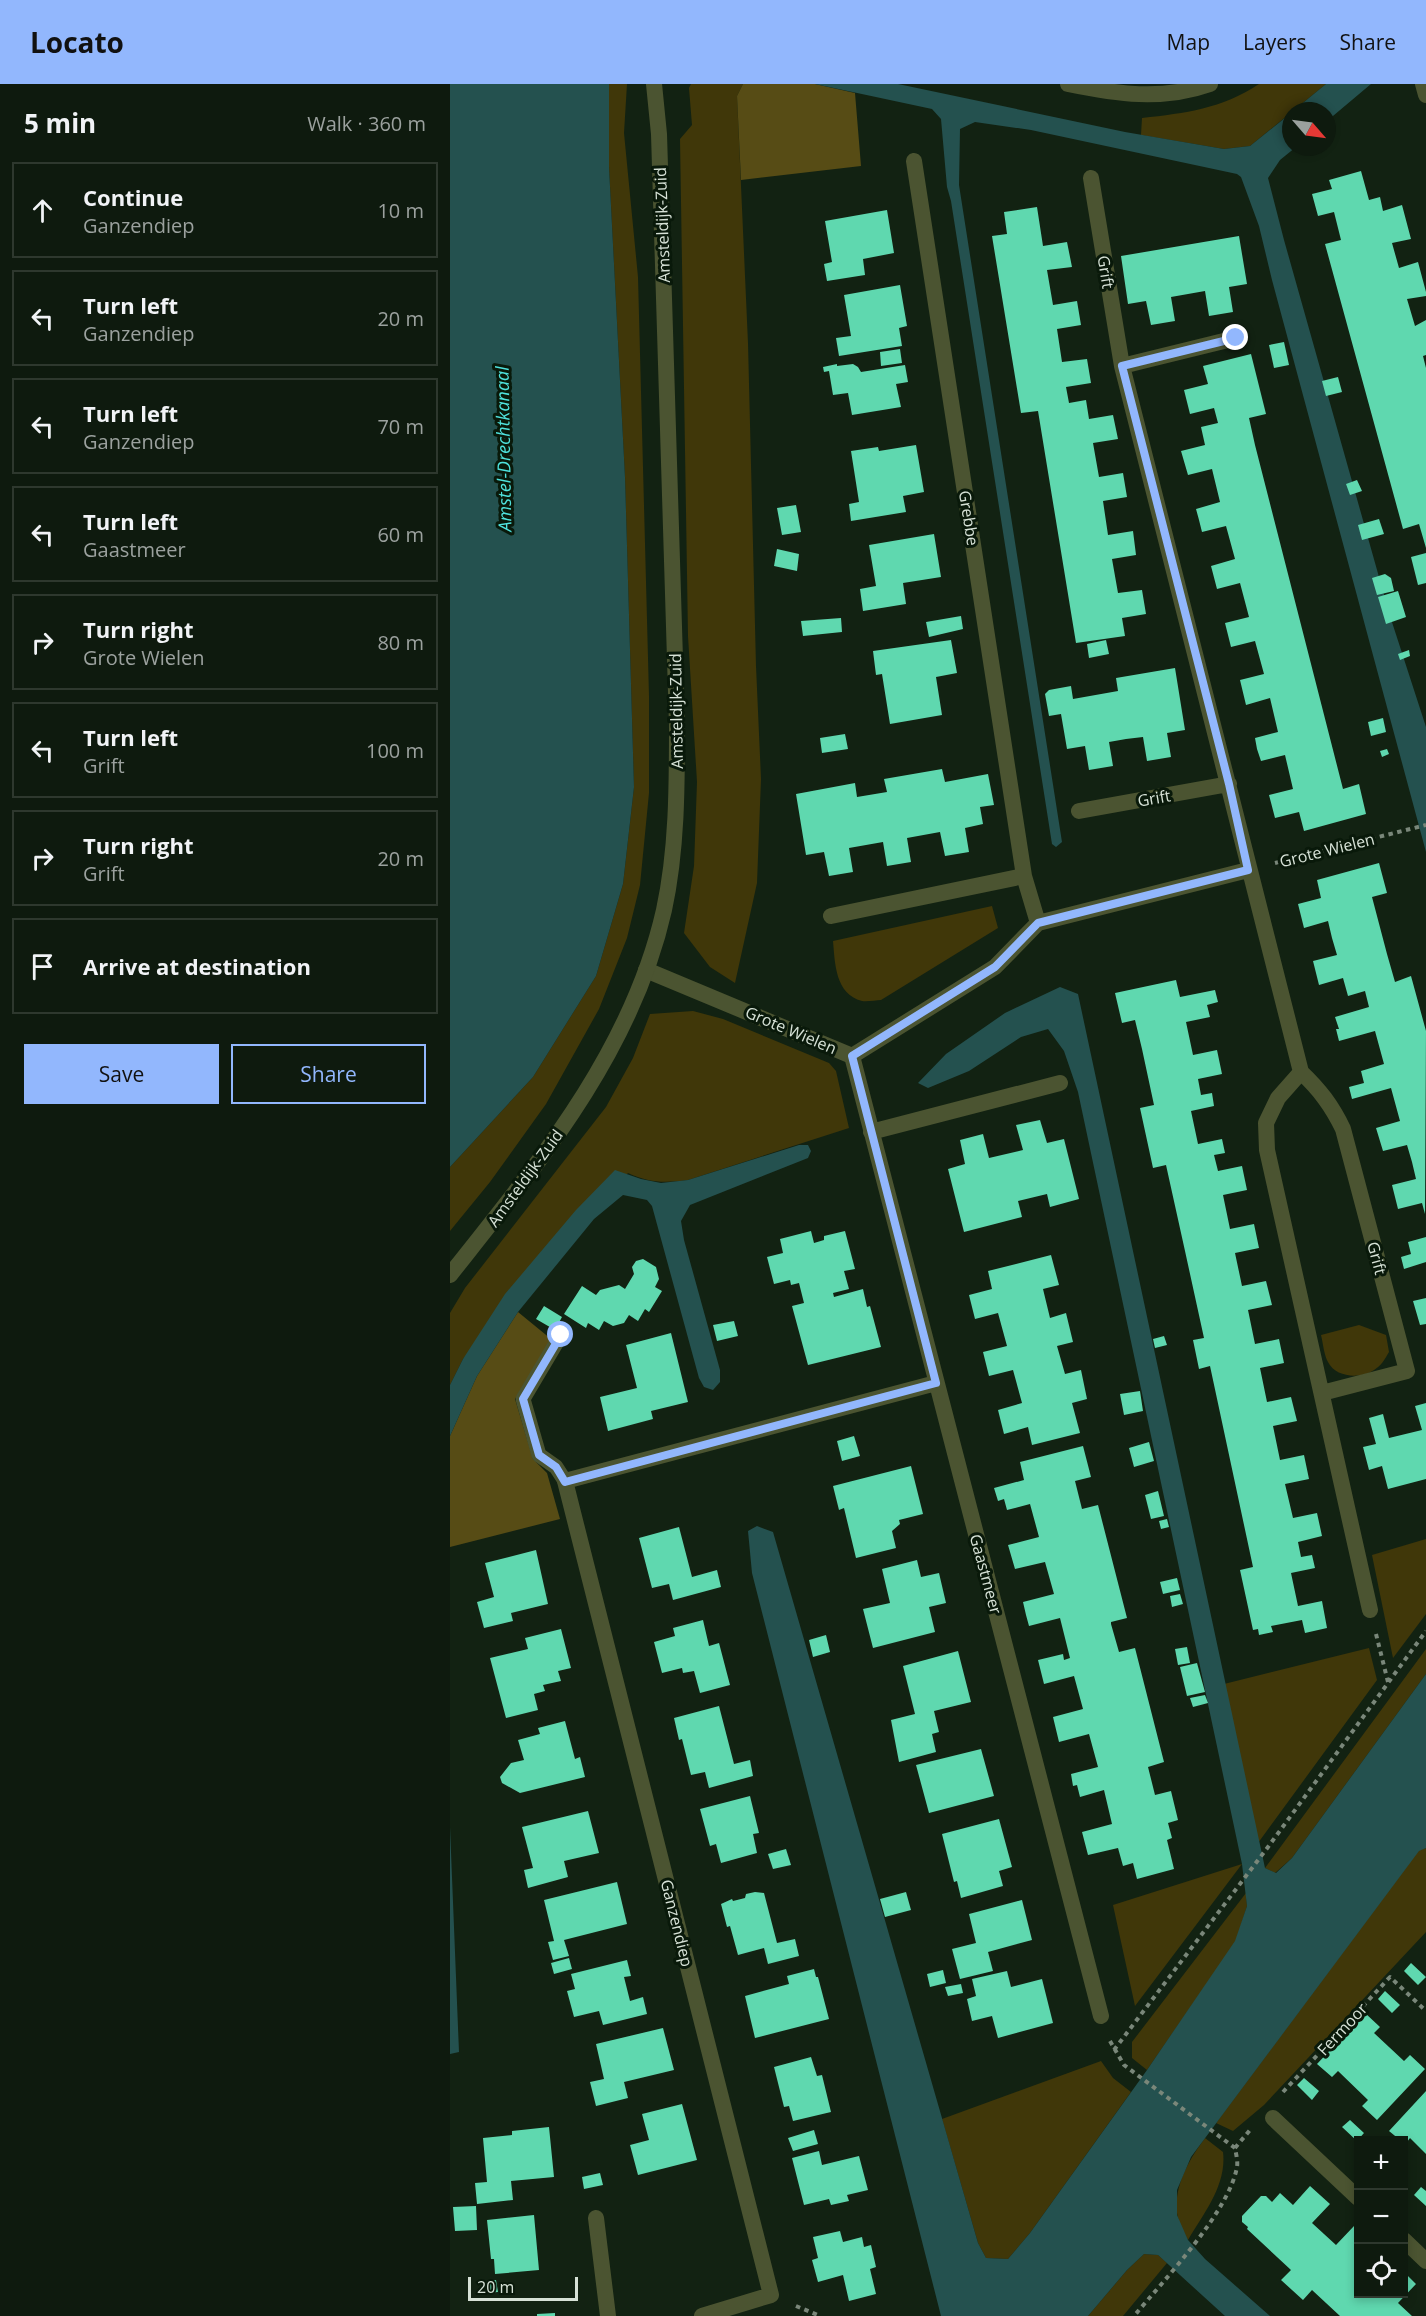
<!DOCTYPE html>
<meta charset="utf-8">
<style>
:root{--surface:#0e1a0e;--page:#172317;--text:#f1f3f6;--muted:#9ba19e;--line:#2e382e;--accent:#92b7fd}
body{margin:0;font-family:"Open Sans",sans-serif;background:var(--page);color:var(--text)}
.controls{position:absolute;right:18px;bottom:18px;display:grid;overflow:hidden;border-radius:0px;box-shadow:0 3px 9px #0003}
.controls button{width:54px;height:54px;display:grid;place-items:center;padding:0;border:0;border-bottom:2px solid var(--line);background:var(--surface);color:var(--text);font:30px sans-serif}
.compass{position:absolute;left:832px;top:18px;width:54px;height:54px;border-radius:50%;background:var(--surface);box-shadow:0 3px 9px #0003;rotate:118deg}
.scale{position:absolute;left:18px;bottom:15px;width:110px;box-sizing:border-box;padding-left:6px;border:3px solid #d7e2d7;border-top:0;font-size:16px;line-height:21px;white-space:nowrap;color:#d7e2d7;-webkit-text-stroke:4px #09190a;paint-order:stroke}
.stop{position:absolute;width:18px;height:18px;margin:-14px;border:4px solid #92b7fd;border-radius:50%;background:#fff}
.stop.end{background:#92b7fd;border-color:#fff;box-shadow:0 2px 6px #0008}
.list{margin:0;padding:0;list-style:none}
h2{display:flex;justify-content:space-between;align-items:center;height:78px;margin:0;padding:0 24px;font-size:26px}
h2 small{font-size:20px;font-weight:400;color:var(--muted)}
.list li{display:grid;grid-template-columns:39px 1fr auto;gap:18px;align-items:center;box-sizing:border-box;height:96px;margin:0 12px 12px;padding:0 12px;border:2px solid var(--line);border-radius:0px}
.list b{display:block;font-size:22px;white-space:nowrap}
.list p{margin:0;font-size:20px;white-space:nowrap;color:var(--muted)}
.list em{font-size:20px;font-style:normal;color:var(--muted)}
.actions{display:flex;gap:12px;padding:18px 24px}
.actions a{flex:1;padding:14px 0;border:2px solid var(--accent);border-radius:0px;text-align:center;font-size:21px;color:var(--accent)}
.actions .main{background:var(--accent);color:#111}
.icon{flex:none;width:33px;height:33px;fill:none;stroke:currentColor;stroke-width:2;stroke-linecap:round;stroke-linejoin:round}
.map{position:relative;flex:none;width:976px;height:2232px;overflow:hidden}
header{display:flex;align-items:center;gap:36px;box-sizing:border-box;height:84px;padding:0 30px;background:var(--accent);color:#111}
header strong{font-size:28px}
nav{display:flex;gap:33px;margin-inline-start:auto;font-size:21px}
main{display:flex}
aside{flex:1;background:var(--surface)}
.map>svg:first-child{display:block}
.green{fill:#403709}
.forest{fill:#574c15}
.water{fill:#24514f}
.building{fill:#5fd8af}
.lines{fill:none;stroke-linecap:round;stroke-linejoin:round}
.path{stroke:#7a877a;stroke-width:4;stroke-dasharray:4.5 4.5;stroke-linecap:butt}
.service{stroke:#4b5431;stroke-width:15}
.minor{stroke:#4b5431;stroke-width:16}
.tertiary{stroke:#4b5431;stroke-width:16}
.route{stroke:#92b7fd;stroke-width:8}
.labels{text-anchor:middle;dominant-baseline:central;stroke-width:6;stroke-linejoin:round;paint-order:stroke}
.street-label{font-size:16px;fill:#d7e2d7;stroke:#09190a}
.water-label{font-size:18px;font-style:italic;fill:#4fe2dd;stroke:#09190a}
</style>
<header>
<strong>Locato</strong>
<nav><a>Map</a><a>Layers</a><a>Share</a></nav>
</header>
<main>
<aside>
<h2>5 min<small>Walk · 360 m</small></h2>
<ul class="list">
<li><svg class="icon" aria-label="ahead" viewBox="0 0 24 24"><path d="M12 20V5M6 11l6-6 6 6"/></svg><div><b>Continue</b><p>Ganzendiep</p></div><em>10 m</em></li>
<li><svg class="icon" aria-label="left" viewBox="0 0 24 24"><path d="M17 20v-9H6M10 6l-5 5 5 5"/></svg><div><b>Turn left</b><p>Ganzendiep</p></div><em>20 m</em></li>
<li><svg class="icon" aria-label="left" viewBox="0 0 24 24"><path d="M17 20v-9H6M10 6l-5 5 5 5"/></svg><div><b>Turn left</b><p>Ganzendiep</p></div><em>70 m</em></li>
<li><svg class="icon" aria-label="left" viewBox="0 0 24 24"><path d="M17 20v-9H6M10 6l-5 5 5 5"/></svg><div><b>Turn left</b><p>Gaastmeer</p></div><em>60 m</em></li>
<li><svg class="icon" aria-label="right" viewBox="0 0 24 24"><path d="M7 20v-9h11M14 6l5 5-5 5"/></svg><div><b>Turn right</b><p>Grote Wielen</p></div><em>80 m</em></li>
<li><svg class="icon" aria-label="left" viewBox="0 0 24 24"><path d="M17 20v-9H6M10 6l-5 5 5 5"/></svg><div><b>Turn left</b><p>Grift</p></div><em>100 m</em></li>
<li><svg class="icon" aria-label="right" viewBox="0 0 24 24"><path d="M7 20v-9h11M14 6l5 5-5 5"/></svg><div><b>Turn right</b><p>Grift</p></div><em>20 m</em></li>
<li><svg class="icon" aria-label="arrive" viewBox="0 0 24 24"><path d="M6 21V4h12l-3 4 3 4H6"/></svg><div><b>Arrive at destination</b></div></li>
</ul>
<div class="actions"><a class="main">Save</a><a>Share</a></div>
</aside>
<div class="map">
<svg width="976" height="2232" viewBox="0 0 976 2232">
<rect width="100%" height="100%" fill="#122212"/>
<path class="green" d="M159,0H177L174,49L188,193L199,612V709L190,801L177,854L149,925L96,1020L40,1098L0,1147V1083L83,993L146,892L173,800L184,703L175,393L159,83Z
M241,0H293L287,12L298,259L306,582L311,695L307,799L285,899L260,883L234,849L244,782L247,698L238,552L230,55L242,41L239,4Z
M809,0H876L800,62L774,65L691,51L692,34C736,29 771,25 809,0Z
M542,822L548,844L431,916C426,916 417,918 412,917C385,910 385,879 383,857Z
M243,927L273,935L379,979L386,987L399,1044L238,1096C215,1099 199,1099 178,1089L13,1275L0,1301V1229L15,1204L156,1023L183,974L200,930Z
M909,1241L936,1251L939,1268C935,1275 931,1282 924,1286C911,1295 886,1294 878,1278C874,1271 873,1259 871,1251Z
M976,1455V1530L943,1574L922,1471Z
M919,1564L927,1596L808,1759L774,1600Z
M976,1565V1590L842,1774L825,1789L815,1784Z
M976,1764V1848L814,2021L783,2047L766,2039L969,1766Z
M792,1780L685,1922L663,1821Z
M796,1809L797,1822L786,1857L697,1986L682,1974V1958Z
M651,1977L663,1994L681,2008L580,2149L558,2175L536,2174L528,2159L492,2035Z
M755,2054L773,2068C777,2101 754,2129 738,2156C734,2148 728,2138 727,2129C724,2101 739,2076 755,2054Z
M694,2170L708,2171L717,2179L673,2232H638L677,2186Z"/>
<path class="forest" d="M293,0H365L405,9L411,82L291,96L287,12Z
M68,1228L101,1255L65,1315L83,1375L97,1389L110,1435L0,1463V1352L27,1292Z"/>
<path class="water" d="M0,0H159V83L175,393L184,703L173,800L146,892L83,993L0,1083Z
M365,0H448L675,48L774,65L800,62L841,29V63H846L830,76L818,94L834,156L940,532L976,643V768L822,196L809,142L791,93L787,90L581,46L525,38L510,45L509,101L612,758L606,763L602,760L501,117L497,103L491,35L482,25Z
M876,0H921L877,37V27H843Z
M610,903L628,910L815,1784L826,1789L842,1774L976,1590V1764L969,1767L741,2073L727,2106V2131L738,2156L755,2175L820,2232H775L708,2171L694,2170L677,2186L638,2232H491L302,1489L298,1447L307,1442L323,1448L528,2159L536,2174L558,2175L580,2149L697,1986L785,1857L797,1822L792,1780L628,1008L614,967L598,945L571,953L519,987L478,1004L468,999L496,970L555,929Z
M349,1061H358L361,1067L358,1074L240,1121L231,1137L234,1156L270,1286V1298L263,1306L254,1303L249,1294L202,1122L197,1116L173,1111L144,1135L68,1228L27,1292L0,1352V1301L13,1275L55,1210L126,1126L165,1086L191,1095L211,1099L238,1096Z
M0,1743L9,1968L0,1970Z"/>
<path class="building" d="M911,87L919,116L930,113L933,127L952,121L961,155L942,159L949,184L968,178L976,208V212L957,215L965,242L976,236V271L973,272L976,284V464L969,440L953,445L875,160L891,156L884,128L868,132L862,110L882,105L879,96Z
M587,123L593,162L617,158L622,183L597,186L603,221L627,217L631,241L607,245L612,278L637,275L641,299L616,303L619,319L636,316L639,335L663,331L668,355L643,359L649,393L673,389L677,413L653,417L658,451L683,447L686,471L662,475L668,509L692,506L696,530L672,534L675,552L626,559L588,327L571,329L542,152L557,150L554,128Z
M437,126L444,169L413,175L415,191L377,197L374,180L382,178L375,137Z
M789,152L797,200L779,203L783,228L759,232L755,207L721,213L725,237L701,241L696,217L678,220L671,172Z
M450,201L457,242L449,244L452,262L389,272L386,254L401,252L394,211Z
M834,258L839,281L824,284L819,261Z
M450,265L452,279L431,282L430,268Z
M801,270L816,330L799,334L805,361L893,705L909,700L916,730L854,747L849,728L825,734L819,711L843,705L835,671L811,677L807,665L805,654L828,648L820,614L796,621L790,596L814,590L805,557L781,563L775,539L799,533L790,499L767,505L761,482L785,475L776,442L752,448L749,436L746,425L770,418L762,385L738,391L731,367L755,361L751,343L768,339L764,324L740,330L734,306L758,300L753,282Z
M387,280V282L403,280L408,283L411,288L455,281L458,298L446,300L451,323L402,331L398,309L383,311L379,287L374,288L373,283Z
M888,293L892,308L876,312L872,297Z
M466,361L474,408L453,412L456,428L401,437L399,420L409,418L401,367L428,363L429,367Z
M907,396L912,407L900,411L896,400Z
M346,421L351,448L332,451L327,424Z
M929,435L934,450L912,456L908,441Z
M484,450L491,493L453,499L456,520L413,527L410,505L426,502L419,461Z
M327,465L349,470L347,487L324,482Z
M976,469V499L968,501L961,473Z
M935,490L941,494L944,507L927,511L922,494Z
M948,507L956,533L936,540L928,513Z
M511,532L513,545L479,553L476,538Z
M391,534L392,548L353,552L351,537Z
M501,556L507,589L486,593L492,631L440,640L432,590L426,591L423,567Z
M656,556L659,570L639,574L637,560Z
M959,566L960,572L950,576L948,570Z
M725,584L735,646L717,649L721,673L697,677L693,653L676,655L659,658L663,682L639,686L635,662L617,665L611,630L599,632L595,610L599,606L621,602L623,615L668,607L666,594Z
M933,634L936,648L921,652L918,638Z
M395,650L398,665L372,669L370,654Z
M937,665L939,670L932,673L930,667Z
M492,685L495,698L538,690L544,721L530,723L533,740L515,744L519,768L495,772L490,748L457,754L461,778L437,782L433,758L399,764L403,788L379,792L374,768L356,771L346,710L405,699L407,713L437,708L434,695Z
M929,779L937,809L922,813L937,870L945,898L961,892L976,947L975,1130L972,1119L948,1125L942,1101L966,1095L962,1078L957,1061L933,1067L926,1044L950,1037L941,1004L902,1015L899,1003L914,999L911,987L934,980L925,947L889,957L886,945H889L885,933L919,923L915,907L898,912L893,894L869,901L863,877L887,871L882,854L878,837L854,844L848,820L871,814L867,796Z
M726,896L730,913L765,906L768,918L757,921L760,933L736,938L743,971L767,966L772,990L748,995L751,1011L762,1009L764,1022L741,1027L748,1060L772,1055L775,1069L764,1071L768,1087L792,1082L797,1106L773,1111L780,1145L804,1140L809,1164L785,1169L792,1202L816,1197L822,1221L798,1226L805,1260L829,1255L834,1279L810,1284L817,1318L841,1313L847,1337L823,1342L830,1376L854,1371L859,1395L835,1400L843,1434L867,1429L872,1452L848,1458L851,1473L862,1471L865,1484L841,1489L848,1522L872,1517L877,1544L855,1549L852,1536L821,1542L823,1548L809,1551L808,1545L803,1546L790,1486L803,1483L760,1282L749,1285L743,1256L754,1254L735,1167L716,1081L703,1084L690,1024L704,1021L692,965L685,936L672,939L665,909Z
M590,1036L597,1059L614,1055L629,1115L600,1123L597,1110L568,1117L572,1133L514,1148L498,1085L515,1080L510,1056L533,1050L539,1074L573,1066L566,1041Z
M361,1147L364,1159L374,1156V1152L395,1147L405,1185L394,1187L399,1205L383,1209L384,1213L413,1205L417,1223L420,1222L431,1263L358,1281L342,1222L354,1219L349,1199L341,1201L340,1196L324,1200L317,1173L333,1169L330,1155Z
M976,1153V1178L954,1185L951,1173L961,1170L958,1158Z
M601,1171L609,1201L593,1205L600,1234L616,1229L623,1258L607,1262L615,1290L631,1286L637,1315L622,1319L630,1349L582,1361L578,1343L554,1350L548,1326L572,1319L563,1286L539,1292L533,1268L557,1262L548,1229L525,1235L519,1211L542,1205L538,1187Z
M193,1175L206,1183L209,1195L205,1203L212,1207L199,1228L195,1225L188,1237L179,1231L174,1239L163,1242L154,1237L149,1246L138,1239L136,1244L114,1230L132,1202L146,1211L150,1206L169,1201L175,1205L184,1190L182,1183L186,1177Z
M976,1214V1240L970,1241L963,1217Z
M94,1222L112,1233L105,1246L86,1235Z
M284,1237L288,1252L267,1257L263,1241Z
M221,1249L238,1318L201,1327L203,1335L158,1347L150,1313L187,1304L176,1261Z
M714,1252L717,1261L705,1264L703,1255Z
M690,1307L693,1327L674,1331L670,1310Z
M976,1319V1395L938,1405L932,1382L919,1386L913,1363L926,1360L919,1334L933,1330L939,1354L972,1346L965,1322Z
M404,1352L410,1372L392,1377L387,1357Z
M699,1358L704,1377L684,1383L679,1364Z
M633,1362L641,1393L625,1397L632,1425L648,1421L677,1534L661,1538V1540L669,1568L685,1564L714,1678L698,1683L705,1711L721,1707L728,1736L718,1739L722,1754L717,1756L724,1785L687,1795L683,1779L673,1782L668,1764L638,1771L632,1748L662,1740L654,1706L630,1713L627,1701L623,1702L621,1690L648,1683L639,1650L609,1658L603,1633L633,1625L624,1592L594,1600L588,1576L613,1570L614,1576L620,1574L610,1534L579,1542L576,1531L573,1518L604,1510L595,1478L565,1485L558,1461L589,1453L580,1420L557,1426L554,1415L548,1417L544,1404L574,1396L570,1378Z
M461,1382L473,1430L449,1436L450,1440L442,1447L446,1464L406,1474L394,1424L389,1426L383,1402Z
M708,1407L714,1432L701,1435L695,1411Z
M717,1435L719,1443L711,1445L709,1437Z
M229,1443L242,1493L267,1486L271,1503L223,1516L219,1500L202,1504L189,1454Z
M86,1466L98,1520L61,1529L63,1537L34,1544L27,1518L44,1513L35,1479Z
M467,1476L471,1493L489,1489L496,1519L479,1523L485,1548L423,1564L413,1525L440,1519L432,1485Z
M727,1494L730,1506L713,1510L710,1498Z
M730,1510L733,1520L722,1523L720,1512Z
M253,1536L259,1562L269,1559L280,1601L250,1609L244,1587L233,1589L232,1584L212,1589L204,1558L225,1552L223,1544Z
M111,1545L121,1584L108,1587L111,1597L93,1601L95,1607L84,1610L88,1626L56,1634L40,1574L78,1565L75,1554Z
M376,1551L380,1568L363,1573L359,1556Z
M737,1563L740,1579L728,1581L725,1565Z
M508,1567L521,1618L484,1627L489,1648L482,1650L486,1668L449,1678L441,1636L465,1630L453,1582Z
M747,1579L755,1608L737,1612L730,1583Z
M755,1611L758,1619L743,1623L740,1614Z
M269,1622L284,1680L300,1676L303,1692L259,1704L255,1688L241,1691L232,1655L229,1656L224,1634Z
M115,1637L125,1675L130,1673L135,1693L70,1709L52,1699L50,1693L61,1679L74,1676L68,1656L90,1650L88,1644Z
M531,1665L544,1712L479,1729L466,1681Z
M300,1712L309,1749L303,1750L307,1769L271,1779L266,1760L260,1762L250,1725Z
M138,1727L149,1769L114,1777L118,1793L78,1804L74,1786L83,1784L72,1743Z
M549,1735L562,1783L549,1787L553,1802L511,1814L507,1797L504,1798L492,1750Z
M336,1765L341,1781L323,1785L318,1770Z
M167,1798L177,1840L114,1856L119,1872L103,1876L98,1858L104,1857L94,1816Z
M305,1808L314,1809L327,1859L345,1855L349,1872L318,1880L314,1864L288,1871L280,1842L277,1843L271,1820L282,1815L283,1817L295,1814L296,1810Z
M456,1808L461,1826L435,1833L430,1815Z
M572,1816L582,1856L538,1868L543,1887L510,1895L502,1865L526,1859L519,1830Z
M119,1874L122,1885L104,1890L101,1879Z
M177,1876L181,1892L174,1893L180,1917L193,1913L197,1930L153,1941L149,1927L124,1933L117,1907L125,1905L121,1890Z
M961,1879L976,1893L968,1901L954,1887Z
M364,1885L366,1893H368L379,1935L305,1954L295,1912L339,1900L337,1892Z
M493,1886L496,1899L480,1903L477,1890Z
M557,1887L561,1903L592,1895L603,1939L548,1954L542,1932L522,1937L517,1915L526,1912L522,1895Z
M511,1900L513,1909L498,1912L495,1903Z
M935,1907L950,1921L942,1929L928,1915Z
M915,1929L930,1943L924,1949L954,1977L960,1971L975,1985L927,2036L912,2022L918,2016L888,1987L882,1993L867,1980Z
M213,1944L224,1986L174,1998L178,2014L146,2022L140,1998L154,1995L146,1960Z
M361,1973L367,1992L372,1991L381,2028L343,2037L339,2022L334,2023L324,1983Z
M854,1994L869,2007L862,2016L847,2001Z
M976,2007V2070L960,2054L954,2062V2056H950L939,2047Z
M232,2020L247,2076L188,2091L180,2061L199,2056L192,2030Z
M900,2036L914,2049L907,2057L892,2043Z
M99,2043L104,2093L61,2097L63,2116L27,2120L25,2099L37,2098L33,2054L62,2051V2047Z
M364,2046L368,2060L343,2067L338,2054Z
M369,2067L372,2081L409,2072L418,2106L397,2111L399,2117L381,2121L379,2115L354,2121L342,2074Z
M150,2089L153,2101L134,2105L132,2093Z
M860,2102L880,2120L862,2139L886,2161L904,2142L908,2146V2176L906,2179L908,2182V2210H954V2188L966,2200L948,2219L962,2232H890L862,2206L853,2216L831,2196L841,2186L797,2145L798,2143L792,2138V2132L811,2112H816L822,2118L830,2109L843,2121Z
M971,2103L976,2107V2122L964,2111Z
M26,2122L27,2146L5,2147L3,2123Z
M84,2131L89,2186L45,2190L44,2175H41L37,2136Z
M390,2147L393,2158L412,2153L414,2163L421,2161L426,2183L420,2185L426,2210L399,2217L393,2191L368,2198L362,2176L368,2174L363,2153Z
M46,2196L48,2208L37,2209L36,2198Z
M105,2229V2232H87V2230Z"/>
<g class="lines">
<path class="path" d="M825,779L976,741
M926,1550L938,1598
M660,1957L674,1981L785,2064C786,2070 788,2077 787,2083C779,2128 714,2196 684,2232
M664,1966L818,1763L976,1547
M833,2008L940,1893L976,1927
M785,2064L800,2046
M346,2222L370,2232"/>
<path class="service" d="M111,1251L73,1315L89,1371L106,1383L115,1397"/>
<path class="minor" d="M618,0C666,10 712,17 760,0
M973,0L976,11
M464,77L574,792L588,839
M641,94L672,282L851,988C870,1006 882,1022 893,1045L957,1287L872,1309
M672,282L786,254
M629,727L779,700
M381,832L574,792
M196,886L402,972
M402,972L651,1932
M402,972L545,883L588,839L798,786
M851,988L828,1014L816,1039L817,1066L920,1526
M421,1048L610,999
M823,2034L908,2114
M146,2134L158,2232
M954,2156L976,2177
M252,2232L321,2211L115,1397L486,1299"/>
<path class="tertiary" d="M0,1191C87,1081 182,968 214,826C227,766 227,703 227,641L209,50L204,0"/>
</g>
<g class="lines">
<path class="route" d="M111,1251L73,1315L89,1371L106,1383L115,1398L486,1299L402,972L545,883L588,839L798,786L779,700L672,282L786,254"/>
</g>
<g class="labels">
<g class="street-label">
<text transform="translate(212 141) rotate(-92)">Amsteldijk-Zuid</text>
<text transform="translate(656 188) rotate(81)">Grift</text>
<text transform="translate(519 434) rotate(81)">Grebbe</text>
<text transform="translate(226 627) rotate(-91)">Amsteldijk-Zuid</text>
<text transform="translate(704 714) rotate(-10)">Grift</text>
<text transform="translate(877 766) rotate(-14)">Grote Wielen</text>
<text transform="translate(341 946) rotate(23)">Grote Wielen</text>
<text transform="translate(75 1094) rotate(-54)">Amsteldijk-Zuid</text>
<text transform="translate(927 1174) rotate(75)">Grift</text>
<text transform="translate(536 1490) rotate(75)">Gaastmeer</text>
<text transform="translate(227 1839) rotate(76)">Ganzendiep</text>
<text transform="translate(892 1945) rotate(-47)">Fermoor</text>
</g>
<g class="water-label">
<text transform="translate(53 365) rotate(-91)">Amstel-Drechtkanaal</text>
</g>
</g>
</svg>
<div class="controls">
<button>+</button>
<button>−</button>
<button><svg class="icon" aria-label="locate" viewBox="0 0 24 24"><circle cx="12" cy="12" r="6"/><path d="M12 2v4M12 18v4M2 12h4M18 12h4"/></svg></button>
</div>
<svg class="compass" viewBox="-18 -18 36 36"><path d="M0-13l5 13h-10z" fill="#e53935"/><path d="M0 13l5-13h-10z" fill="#9ba19e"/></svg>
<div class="scale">20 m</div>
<div class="stop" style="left:111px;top:1251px"></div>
<div class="stop end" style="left:786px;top:254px"></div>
</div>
</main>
